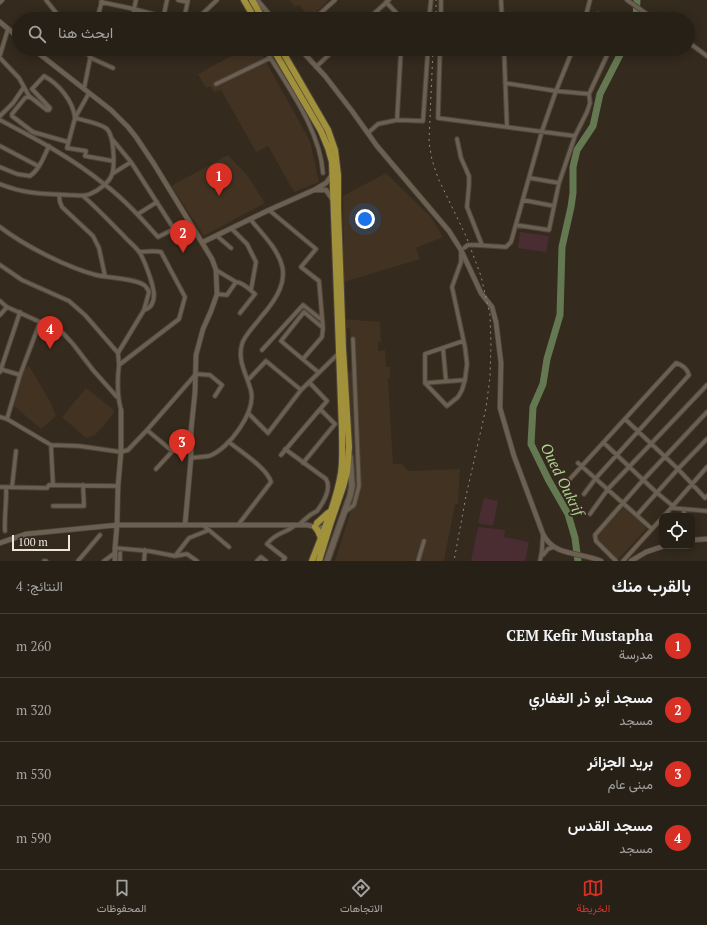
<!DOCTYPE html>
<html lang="ar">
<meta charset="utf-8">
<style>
:root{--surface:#272016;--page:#332d23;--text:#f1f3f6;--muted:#a4a3a1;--line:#433e35;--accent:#d93025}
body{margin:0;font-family:"PT Serif",Vazirmatn,serif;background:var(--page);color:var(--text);direction:rtl}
.controls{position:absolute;right:12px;bottom:12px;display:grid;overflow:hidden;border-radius:8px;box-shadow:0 2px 10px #0003}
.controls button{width:36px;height:36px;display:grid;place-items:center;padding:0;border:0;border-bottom:1px solid var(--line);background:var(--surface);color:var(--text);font:20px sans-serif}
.scale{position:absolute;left:12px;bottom:10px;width:58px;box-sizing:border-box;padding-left:4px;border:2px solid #ede6de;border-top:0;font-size:11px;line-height:14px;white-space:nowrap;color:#ede6de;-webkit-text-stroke:3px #342a1e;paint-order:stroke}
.you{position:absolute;left:365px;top:219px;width:14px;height:14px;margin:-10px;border:3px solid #fff;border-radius:50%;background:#1a73e8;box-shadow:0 0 0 6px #1a73e833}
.badge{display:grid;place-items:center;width:26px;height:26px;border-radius:50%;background:var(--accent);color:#fff;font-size:13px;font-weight:700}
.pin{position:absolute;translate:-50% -33px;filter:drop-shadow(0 1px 2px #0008)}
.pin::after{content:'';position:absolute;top:21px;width:14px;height:12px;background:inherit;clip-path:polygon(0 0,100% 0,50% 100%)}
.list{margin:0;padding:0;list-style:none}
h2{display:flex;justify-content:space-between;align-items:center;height:52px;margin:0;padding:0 16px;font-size:17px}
h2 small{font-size:13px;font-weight:400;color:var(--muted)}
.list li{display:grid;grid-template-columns:26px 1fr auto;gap:12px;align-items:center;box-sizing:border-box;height:64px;padding:0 16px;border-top:1px solid var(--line)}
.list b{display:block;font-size:15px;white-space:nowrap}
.list p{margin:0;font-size:13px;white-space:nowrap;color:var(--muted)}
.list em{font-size:13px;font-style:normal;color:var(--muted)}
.icon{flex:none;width:22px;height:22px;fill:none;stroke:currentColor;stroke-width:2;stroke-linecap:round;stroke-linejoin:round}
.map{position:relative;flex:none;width:707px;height:561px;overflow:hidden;direction:ltr}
.search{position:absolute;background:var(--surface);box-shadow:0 2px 10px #0003;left:12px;right:12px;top:12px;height:44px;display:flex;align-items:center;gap:10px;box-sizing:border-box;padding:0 14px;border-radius:22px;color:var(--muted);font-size:15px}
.sheet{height:308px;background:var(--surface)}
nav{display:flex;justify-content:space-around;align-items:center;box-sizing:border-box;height:56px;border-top:1px solid var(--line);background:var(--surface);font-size:11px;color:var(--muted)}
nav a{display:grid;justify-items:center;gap:2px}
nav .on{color:var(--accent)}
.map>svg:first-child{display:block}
.built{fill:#423221}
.green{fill:#4a2d32}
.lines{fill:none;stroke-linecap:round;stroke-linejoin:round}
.river{stroke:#647951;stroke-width:7}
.minor-casing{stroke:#4e453b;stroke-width:5.5}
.tertiary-casing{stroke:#4e453b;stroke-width:6}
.secondary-casing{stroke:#4e453b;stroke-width:8}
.primary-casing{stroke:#4e453b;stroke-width:8}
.minor{stroke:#6c6052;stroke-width:3.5}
.tertiary{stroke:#6c6052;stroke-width:4.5}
.secondary{stroke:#6c6052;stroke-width:5.5}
.primary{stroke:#a2913b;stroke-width:6}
.rail{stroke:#958c82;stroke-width:1;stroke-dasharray:2 4;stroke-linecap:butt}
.minor-bridge-casing{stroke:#4e453b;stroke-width:5.5;stroke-linecap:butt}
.minor-bridge{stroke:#6c6052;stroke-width:3.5}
.labels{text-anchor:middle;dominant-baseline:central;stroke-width:3.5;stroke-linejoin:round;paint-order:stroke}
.water-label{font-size:15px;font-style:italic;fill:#b0d291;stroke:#342a1e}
</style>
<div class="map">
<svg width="707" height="561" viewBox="0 0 707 561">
<rect width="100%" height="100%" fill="#342a1e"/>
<path class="built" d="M289,0H329L310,18L299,5L295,7Z
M244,49H259L310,141L319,182L294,192L268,146L256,152L221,90L214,92L210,86L206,88L198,74Z
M228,155L247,175L265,203L204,236L171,186Z
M386,173L431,217L443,237L416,248L420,259L344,282L343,196Z
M344,319L380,322L381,342H378V351L385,350L386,367H390V378H388L393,464H402L409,471L460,469L458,504H455L444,561H335L351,510V500L352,467L347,372L352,371L350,328H345Z
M29,366L51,403L56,416L41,429L14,406L22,371Z
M86,388L114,410L112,416L95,435L86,438L62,417Z
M623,506L643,524L646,529L617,561L593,538Z"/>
<path class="green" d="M520,232L549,236L546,252L518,248Z
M484,498L498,501L493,526L478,523Z
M478,527L505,530L504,537L529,542L525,561H471Z"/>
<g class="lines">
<path class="river" d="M636,19L637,0
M578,561L575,538L568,514L548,479L531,444L533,407L543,384L547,359L560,315L562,247L571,207L573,193V167L577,150L593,126L600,94L623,49"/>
<g class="minor-casing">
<path id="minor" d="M46,0L61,19
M178,0L187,2
M501,0L502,19
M627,0L654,19
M101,2L134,9L172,19
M386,2L402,19
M245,16L247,19
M97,19L102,1
M132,19L136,0
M163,19L167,0
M184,19L188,0
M197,19L217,0
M314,19L335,0
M368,19L389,0
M429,19L431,0
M441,19V0
M585,19L590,0
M596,19L598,14
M688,42L707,56
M84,49L91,58L113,68
M265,49C287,86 320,129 323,173
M440,49L438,118L575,136
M504,49L507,127
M0,55L8,29
M0,58L19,78L29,96L47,110H49L50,108L32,89L44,76C59,84 73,101 75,118C83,120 102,124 107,129C114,136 115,165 112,174C110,182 98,191 90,194C84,197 76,195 69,195C43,194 25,194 0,184
M316,67L335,49
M505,83L556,91L589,94
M216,84L270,58
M84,89L92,49
M89,93L75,118L67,148L86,151L85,156L113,161
M29,96L25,98L12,114V116L33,132L68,142
M0,116L13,103L24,87
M0,120C36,139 72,158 104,184C124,199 141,218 158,237L174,229L131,162L112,139
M397,120L401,49
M368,133L378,124L397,120L423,121L428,49
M457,139L461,158L469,176V185L467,207L482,245
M0,146L38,166
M0,167L17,174L30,176C40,169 44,156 49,146
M112,174L131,162
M530,178L559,183
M59,195L60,202L62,207L93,236L99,248L105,276
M83,196C97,208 110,222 123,235C128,241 135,246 140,253C145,262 153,283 154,294C154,302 152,308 144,310
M523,200L554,206
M269,210L316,249L301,267L319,281L323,328L322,337L303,359
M138,214L157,202
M516,225L549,230L559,183L575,136L587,112L590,103L589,94L610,49
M0,227C25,246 66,267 96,275C108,278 134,278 144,285C146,286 148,290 149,292L144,310L118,353L119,365
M232,229L247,244L256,262L251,290
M217,236L231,248
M476,245L506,247L511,242L542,131L556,91L573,49
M461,251V262L452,287L465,347L467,364L465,380L462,390L458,397L447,406L425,383V354L463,341
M0,265L22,280L69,301L85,315L118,353
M216,270L236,282
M217,294L227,295L236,282C243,282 250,290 255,294L240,313
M0,301L7,307L62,332L73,344L93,370L117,397
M0,315L7,307
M443,348L446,381
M262,350L303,305L322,320
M0,369L20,375
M0,372L20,312
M318,372L281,341L304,312L323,328
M248,380L266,361L301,390
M425,383L465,380
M121,410C117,395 117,382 119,365L179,319L185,297L161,252C153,250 147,252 139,252
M249,414L268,433L301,390L339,353
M0,417L7,419L51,445L79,446L121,452L128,450L147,430L196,374L210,375L222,385L215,396
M7,419L20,375L40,322
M625,419L678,469L705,498L707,496
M147,430L172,451
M229,442C241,452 267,468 271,482L238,525
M604,443L656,492L673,506
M51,445L53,485
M285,449L326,479C332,489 323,503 317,511C314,513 311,514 309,516C305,519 302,522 299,525
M281,455L327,401L309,382
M191,458C197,457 204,457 209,456C229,449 256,412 251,391C247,375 237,361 242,344C244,336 256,324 261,317C299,274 283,257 250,219
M303,463L335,424L320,409
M578,463L652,529
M156,469L191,431
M569,480L676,363C683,365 687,368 689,375L596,478L584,494
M0,487L47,488L49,485L118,486
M12,487L16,451
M53,506H84L83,485
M672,508L707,511
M683,509L685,516
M345,512L354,505L359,486L353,339
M590,514L608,489L707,385
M637,515L678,469L707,439
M664,516L707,467
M203,525L229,547
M5,531C4,516 7,502 6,487
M115,548L149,551L175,556L189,538L209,530
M543,555L548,549L554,547
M175,556L187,554L197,561
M44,561H46
M78,561L100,535
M104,561L115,553
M120,561V553
M144,561L145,550
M257,561L261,557L266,561
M283,561L285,558L267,544C277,531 286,534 295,525
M418,561L424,541
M540,561L542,550L543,534
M616,561L596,541L595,535L644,479L707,412
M623,561L662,518"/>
</g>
<g class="tertiary-casing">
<path id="tertiary" d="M257,0L273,19
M0,2L2,0
M0,22L19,38
M33,49L111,110L128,127L136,137L154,164L212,259L216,270L217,294L211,311L203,329L196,355L195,392L191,431V458L185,525
M300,49L325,76L352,111L377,146L449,231L461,250L481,293L492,307L496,322L501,363L500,408L514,456L543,534C554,557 581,552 601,561
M332,175L326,183L314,190H326L333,200
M203,242L269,210L314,190
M692,540L707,539
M0,543L26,534L117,525H307L326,529
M115,561V548L117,525L118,486L121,452V410
M631,561L646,552L664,546"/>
</g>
<g class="secondary-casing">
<path id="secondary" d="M327,561L350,496L352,486L350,457"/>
</g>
<g class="primary-casing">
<path id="primary" d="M244,0L255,19
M252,0L263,19
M273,49L321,131L328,148L332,162L342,430C342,444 343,459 341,473C336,503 323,532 312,561
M281,49L328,130L335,150L338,175V209L343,349L349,447L347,472L343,487L330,525L319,561
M317,523L328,513
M315,527L318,531L321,538"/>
</g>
<use href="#minor" class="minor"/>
<use href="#tertiary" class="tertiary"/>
<use href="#secondary" class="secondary"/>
<use href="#primary" class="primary"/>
<path class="rail" d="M436,19V0
M433,49L429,142L432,160L438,178L466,236L481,276L490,315L491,345L490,377L486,408L466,496L454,561"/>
<g class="minor-bridge-casing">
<path id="minor-bridge" d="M464,248L468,245H476"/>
</g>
<use href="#minor-bridge" class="minor-bridge"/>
</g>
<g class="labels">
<g class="water-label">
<text transform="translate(563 479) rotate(64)">Oued Oukrif</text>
</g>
</g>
</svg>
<div class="controls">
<button><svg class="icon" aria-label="locate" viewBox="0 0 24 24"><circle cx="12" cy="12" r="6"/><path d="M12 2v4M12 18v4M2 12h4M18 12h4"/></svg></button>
</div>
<div class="scale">100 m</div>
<div class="you"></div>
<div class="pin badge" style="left:219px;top:196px">1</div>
<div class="pin badge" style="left:183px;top:253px">2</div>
<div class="pin badge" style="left:182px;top:462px">3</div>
<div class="pin badge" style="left:50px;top:349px">4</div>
<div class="search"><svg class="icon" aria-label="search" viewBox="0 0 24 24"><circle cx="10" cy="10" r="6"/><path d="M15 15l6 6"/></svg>ابحث هنا</div>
</div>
<section class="sheet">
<h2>بالقرب منك<small>النتائج: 4</small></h2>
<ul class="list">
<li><span class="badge">1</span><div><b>CEM Kefir Mustapha</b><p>مدرسة</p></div><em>260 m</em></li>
<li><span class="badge">2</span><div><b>مسجد أبو ذر الغفاري</b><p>مسجد</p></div><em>320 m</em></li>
<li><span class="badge">3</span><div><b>بريد الجزائر</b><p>مبنى عام</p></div><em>530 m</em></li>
<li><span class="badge">4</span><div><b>مسجد القدس</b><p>مسجد</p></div><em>590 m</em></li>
</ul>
</section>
<nav>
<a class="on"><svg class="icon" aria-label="map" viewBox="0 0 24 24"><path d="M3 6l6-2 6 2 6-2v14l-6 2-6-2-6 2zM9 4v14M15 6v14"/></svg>الخريطة</a>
<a><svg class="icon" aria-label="directions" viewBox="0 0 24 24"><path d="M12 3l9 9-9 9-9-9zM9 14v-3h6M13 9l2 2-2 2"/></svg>الاتجاهات</a>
<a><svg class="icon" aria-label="saved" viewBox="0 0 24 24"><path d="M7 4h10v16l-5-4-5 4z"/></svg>المحفوظات</a>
</nav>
